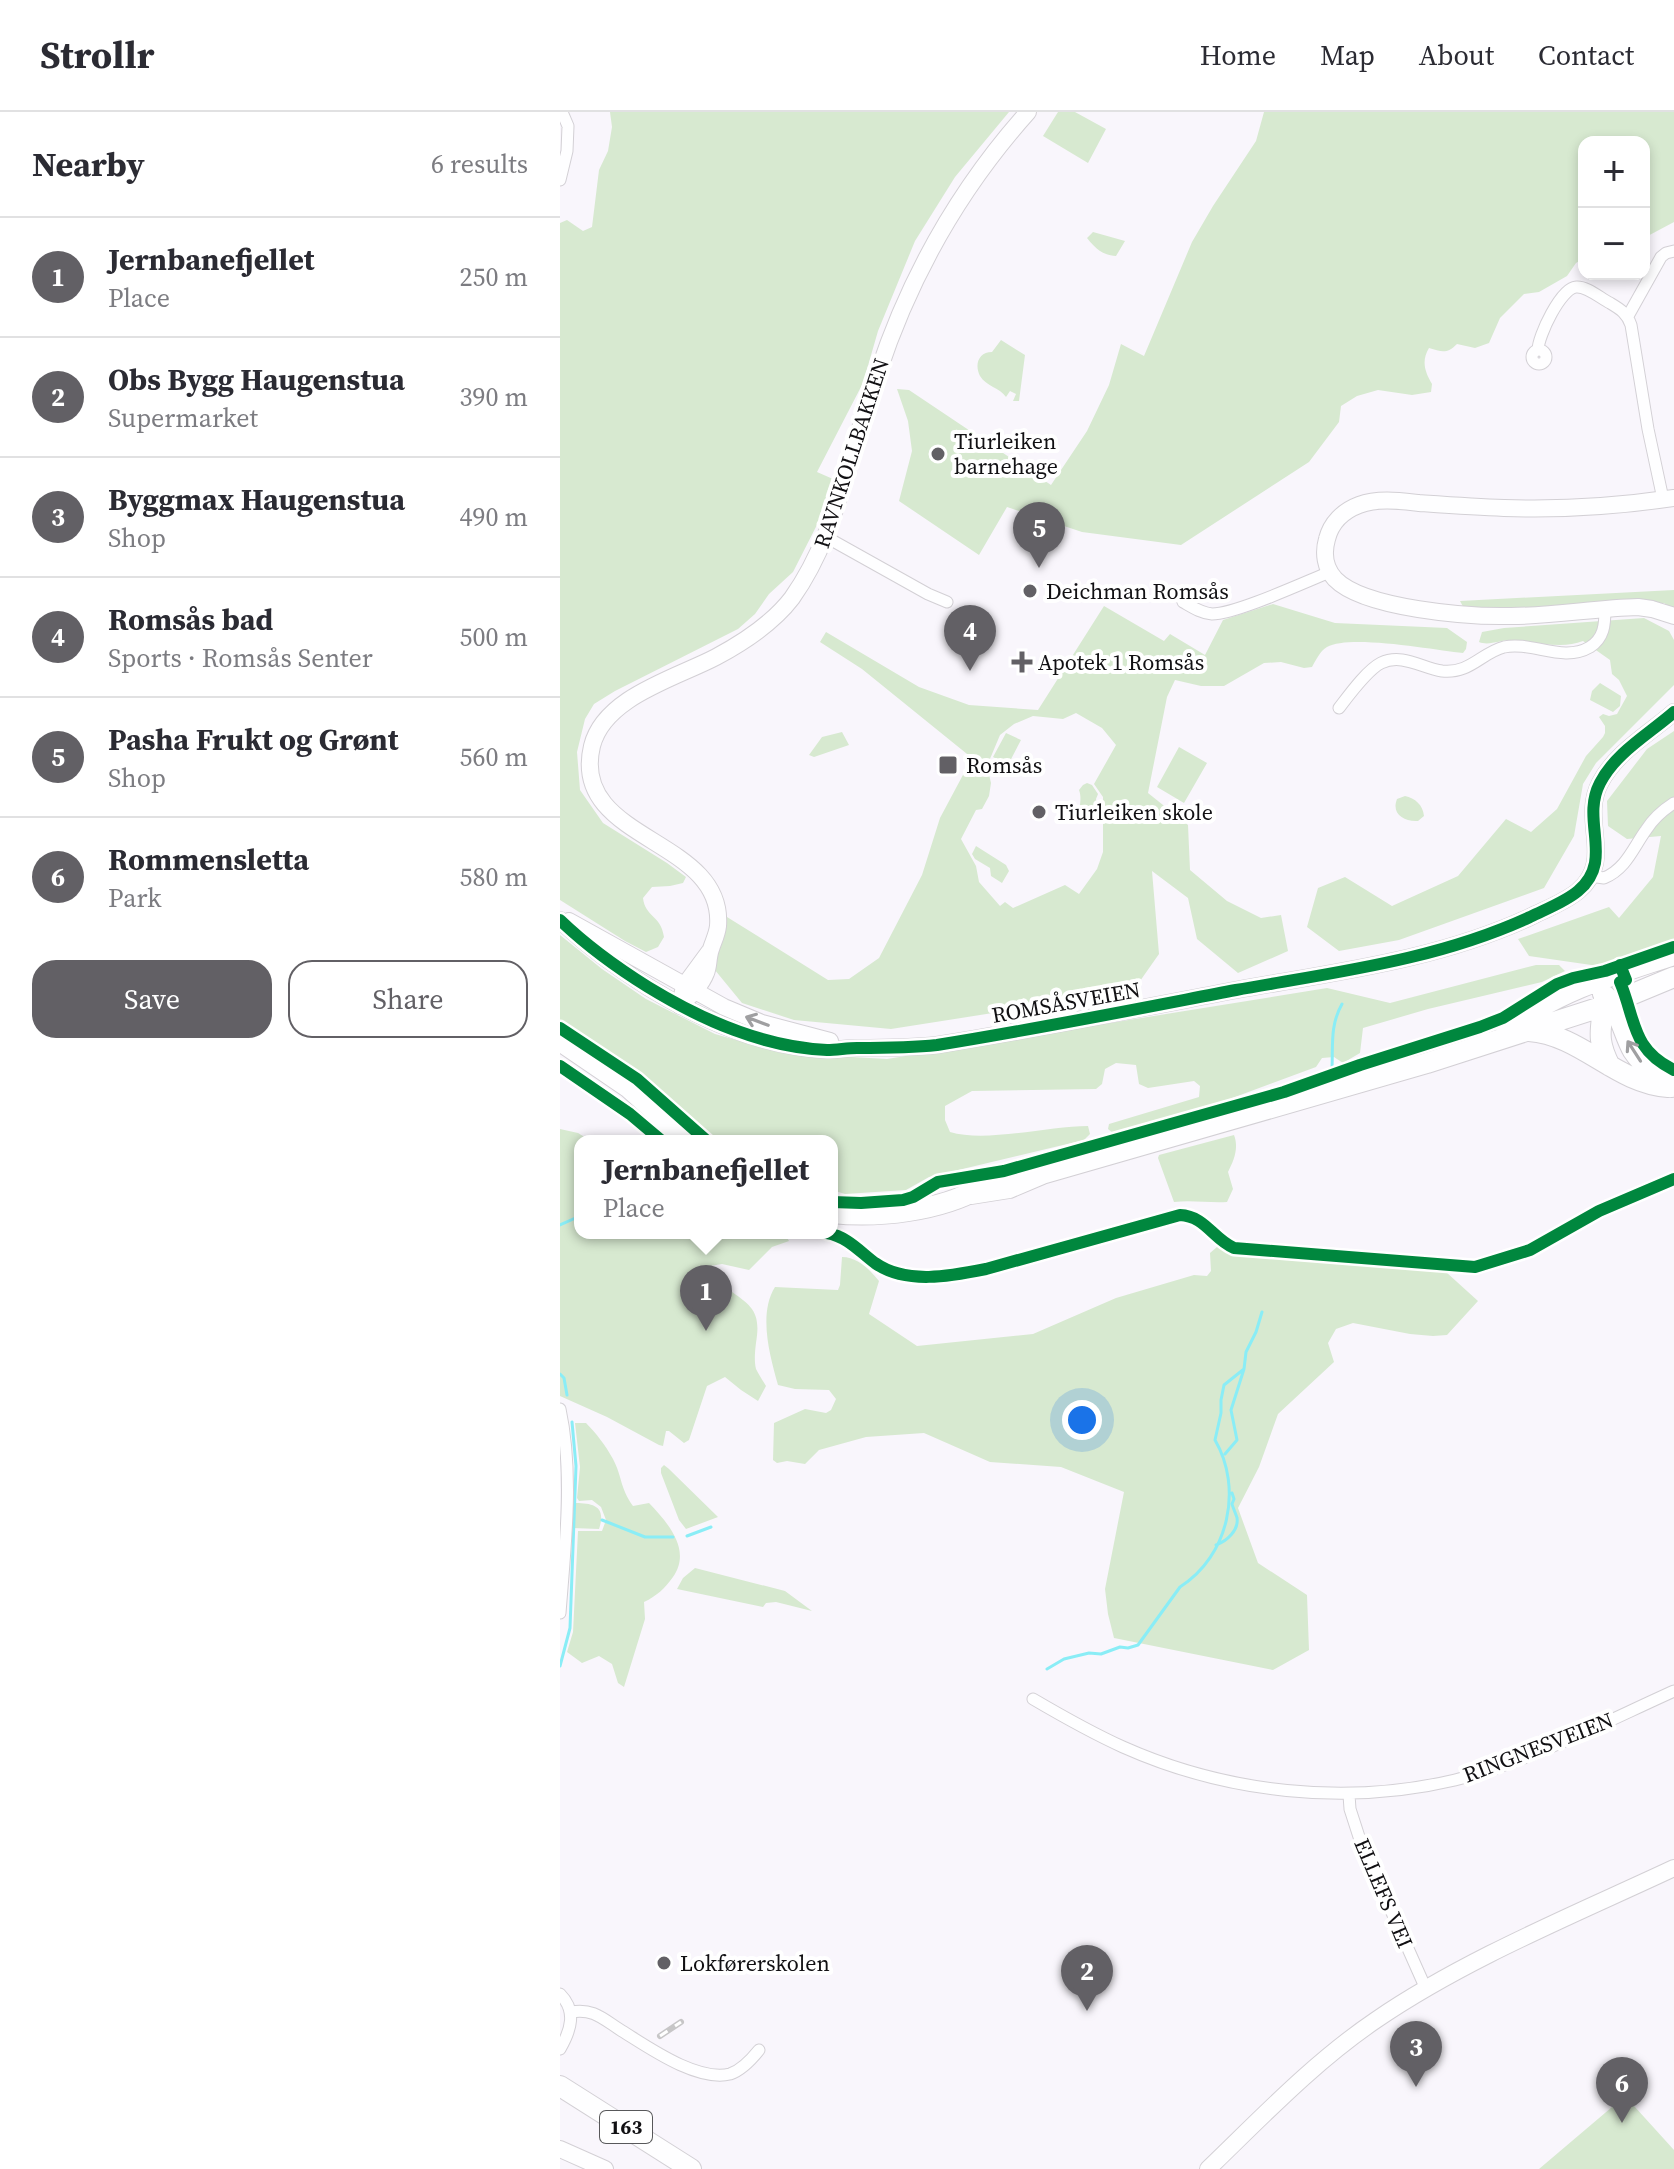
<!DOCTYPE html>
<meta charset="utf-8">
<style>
:root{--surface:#fff;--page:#f7f7f7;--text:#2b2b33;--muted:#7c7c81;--line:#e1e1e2;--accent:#626065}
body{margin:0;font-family:"Source Serif 4",serif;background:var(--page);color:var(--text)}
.controls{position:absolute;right:24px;top:24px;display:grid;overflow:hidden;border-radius:16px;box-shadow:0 4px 12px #0003}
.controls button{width:72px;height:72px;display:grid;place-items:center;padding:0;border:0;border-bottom:2px solid var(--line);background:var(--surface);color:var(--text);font:40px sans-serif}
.you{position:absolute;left:522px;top:1308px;width:28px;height:28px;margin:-20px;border:6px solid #fff;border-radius:50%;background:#1a73e8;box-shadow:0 0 0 12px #1a73e833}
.badge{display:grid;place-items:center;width:52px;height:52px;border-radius:50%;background:var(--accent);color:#fff;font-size:26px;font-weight:700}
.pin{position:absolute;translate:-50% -66px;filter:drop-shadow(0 2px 4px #0008)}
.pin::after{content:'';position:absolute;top:42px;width:28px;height:24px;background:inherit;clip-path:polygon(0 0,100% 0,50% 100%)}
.popup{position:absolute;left:14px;top:1023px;width:264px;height:104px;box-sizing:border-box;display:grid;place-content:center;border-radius:16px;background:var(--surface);filter:drop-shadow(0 2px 6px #0005);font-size:26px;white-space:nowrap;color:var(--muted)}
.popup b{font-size:30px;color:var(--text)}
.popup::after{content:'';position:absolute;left:50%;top:100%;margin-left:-16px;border:16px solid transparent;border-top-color:var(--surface)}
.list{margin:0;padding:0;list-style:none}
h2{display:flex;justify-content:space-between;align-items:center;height:104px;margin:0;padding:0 32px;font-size:34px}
h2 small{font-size:26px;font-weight:400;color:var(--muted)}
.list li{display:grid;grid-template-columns:52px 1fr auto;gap:24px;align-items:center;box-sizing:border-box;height:120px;padding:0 32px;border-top:2px solid var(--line)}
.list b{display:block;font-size:30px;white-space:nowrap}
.list p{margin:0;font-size:26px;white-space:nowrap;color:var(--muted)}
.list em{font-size:26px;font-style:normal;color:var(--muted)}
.actions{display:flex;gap:16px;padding:24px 32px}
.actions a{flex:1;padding:18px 0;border:2px solid var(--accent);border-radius:24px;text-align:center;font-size:28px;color:var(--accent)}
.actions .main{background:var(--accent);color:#fff}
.map{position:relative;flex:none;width:1114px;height:2057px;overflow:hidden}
header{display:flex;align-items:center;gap:48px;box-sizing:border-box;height:112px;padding:0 40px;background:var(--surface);border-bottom:2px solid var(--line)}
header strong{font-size:38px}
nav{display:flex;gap:44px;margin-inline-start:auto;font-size:28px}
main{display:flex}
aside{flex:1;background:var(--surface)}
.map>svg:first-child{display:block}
.green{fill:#d7e9d0;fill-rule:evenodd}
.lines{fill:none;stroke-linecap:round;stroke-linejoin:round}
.stream{stroke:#8aedf6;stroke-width:3}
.street-casing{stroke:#d3d0d5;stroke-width:13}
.secondary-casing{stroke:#d3d0d5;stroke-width:18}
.highway-casing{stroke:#d3d0d5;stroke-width:22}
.street{stroke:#fefeff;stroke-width:11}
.secondary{stroke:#fefeff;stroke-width:16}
.highway{stroke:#fefeff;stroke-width:20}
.rail-casing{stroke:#c7c6c7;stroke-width:6}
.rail{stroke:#fff;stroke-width:3;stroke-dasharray:9;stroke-linecap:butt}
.cycleway-casing{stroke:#fff;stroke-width:17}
.cycleway{stroke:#00873e;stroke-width:12}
.oneway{stroke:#9f9fa1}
.poi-dot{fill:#626065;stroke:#fff;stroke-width:3}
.labels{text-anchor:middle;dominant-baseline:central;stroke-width:8;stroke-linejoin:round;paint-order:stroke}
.shield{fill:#fff;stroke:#58585a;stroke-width:2}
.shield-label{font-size:20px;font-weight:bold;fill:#111013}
.poi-label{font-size:22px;fill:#111013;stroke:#fff;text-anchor:start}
.street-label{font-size:22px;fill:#111013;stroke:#fff}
</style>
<header>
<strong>Strollr</strong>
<nav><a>Home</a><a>Map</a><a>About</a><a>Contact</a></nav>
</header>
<main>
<aside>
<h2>Nearby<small>6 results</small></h2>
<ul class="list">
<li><span class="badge">1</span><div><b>Jernbanefjellet</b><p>Place</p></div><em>250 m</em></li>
<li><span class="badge">2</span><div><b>Obs Bygg Haugenstua</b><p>Supermarket</p></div><em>390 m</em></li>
<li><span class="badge">3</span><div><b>Byggmax Haugenstua</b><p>Shop</p></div><em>490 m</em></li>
<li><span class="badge">4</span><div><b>Romsås bad</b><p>Sports · Romsås Senter</p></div><em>500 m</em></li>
<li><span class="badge">5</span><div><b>Pasha Frukt og Grønt</b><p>Shop</p></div><em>560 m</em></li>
<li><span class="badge">6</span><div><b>Rommensletta</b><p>Park</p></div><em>580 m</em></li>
</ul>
<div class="actions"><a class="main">Save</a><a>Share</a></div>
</aside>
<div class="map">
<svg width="1114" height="2057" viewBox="0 0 1114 2057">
<rect width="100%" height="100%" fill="#f9f6fc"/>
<path class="green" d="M50,0H449L395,65L355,129L318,219L303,271L257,360L273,367L261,405L233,460L209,482L195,502L178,517L55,579L34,592L25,607L17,640L20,678L43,711L107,751L126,765L123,771L110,774L92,775L83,786C85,805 101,803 104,825L98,835L86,840L65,829L0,788V111L7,108L23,119L32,115L39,58L48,39L52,15Z
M498,0H515L546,17L528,51L483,24Z
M704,0H1114V110L1084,126V30H1024V146L1016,151L1007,164L979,180L964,182L940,206L929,231L915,236L897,232C887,242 882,240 869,236C861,249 865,260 872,272L871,280L852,283L818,278L797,284L781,294L779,310L749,350L621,433L522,420L447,395L419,443L339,389L352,339L348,309L337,277L349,278L491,373L527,319L549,273L561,232L584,244L632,130L653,94L696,29Z
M533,120L565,129L556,144C542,143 536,137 527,126Z
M441,228L465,243L459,289H453L456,282L450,279L446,285C440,276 426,274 420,264C414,252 419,240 432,240Z
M1114,478V498L1104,491L906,500L900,489Z
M713,492L775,511L887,516L907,530L906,537L903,541C874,538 790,522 767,535C760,539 756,548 752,555L744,556L721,550L704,551L664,574H641L615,568L607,585L588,681L628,713L630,758L667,789L701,806L721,803L728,839L678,861L637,827L628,786L592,759L599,842L573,879L331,917L234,908L182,891L150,852L167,805L268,868L289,867L319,846L362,763L380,706L412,646L302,557L260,530L266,520L359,575L409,593L478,598L544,494L604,529L610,522L645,543L663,508ZM516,601L542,616L556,633L534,672L543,685V740L537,757L519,782L505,773L453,796L445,790L440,794L419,770L416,754L401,727L416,698L422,697L429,684L431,671L427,654L440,623L454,612L473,604L503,607Z
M1084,506L1109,519L1114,528V573L1036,651L1023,672L1014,724L984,776L839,828L779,839L747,815L758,776L785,765L832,794L898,764L946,707L971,720L997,697L1026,644L1043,625L1045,621V614L1039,605L1043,602L1049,604L1057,602L1067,584L1059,568L1052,562L1050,548L1023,529C1001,538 975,529 951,528C940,528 929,534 919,530L922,520L944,516Z
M1040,571L1061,584L1060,594L1053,600L1030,588L1032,579Z
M1114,619V838L1059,857L969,844L958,827L1049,795L1059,806L1093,765L1101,724L1067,727L1048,714L1047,689L1087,637Z
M282,620L289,633L254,645L249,643L262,625Z
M446,621L461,628L448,653L433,645Z
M619,635L647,651L624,691L597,675Z
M527,671L532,673L538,682L536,687L538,698L530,707C513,698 524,692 519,678L523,673Z
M845,684C855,686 863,693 864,704L858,709C844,710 831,702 837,687Z
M416,734L446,753L449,759L442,771L431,764L430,756L415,747L412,742Z
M0,823L42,857L86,887L155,922L221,941L327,947L767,876L830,891L976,853H999L1005,859L982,870L868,897L803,916L800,941L783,951L774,945L762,946L756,955L648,995L553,1021L548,1017L549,1012L639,985L640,974L634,969L588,976L579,972L576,953L556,951L545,957L542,972L536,977L412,979L385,994V1008L390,1020C426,1031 489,1014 528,1014L530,1022L524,1028L369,1065L346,1078L285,1082L272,1078V1029H154L55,947L0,914Z
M0,1017L18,1021L31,1029H20V1121H218L226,1124L229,1129L212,1135L189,1158L162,1152L138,1156L141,1169L147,1181L169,1178C193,1194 201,1201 196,1231C195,1239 194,1249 196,1257C199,1263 203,1269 206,1274L198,1289L181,1278L165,1265L147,1274L129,1328L124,1331L109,1319H106L103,1334L99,1333L47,1305L0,1284Z
M674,1023C679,1036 674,1048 668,1060L673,1077L667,1090C649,1091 632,1088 614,1090L598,1046L599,1043Z
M657,1135L886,1160L918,1189L887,1223L873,1224L850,1222L793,1211L776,1217L768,1231L774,1250L718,1302L699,1355L678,1396L698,1451L747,1483L749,1538L713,1558L554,1526L548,1502L545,1477L564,1380L501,1355L430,1350L364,1321L306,1325L259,1338L245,1352L227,1349L217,1351L213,1348L214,1311L245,1297L266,1301L271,1298L276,1287L269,1278L235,1277L218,1273C210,1244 198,1202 215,1175L278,1178L280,1173L282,1145C298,1145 310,1158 319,1169L309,1202L357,1234L473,1222L556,1186L634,1163L647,1164L651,1159L650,1141Z
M15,1311H26C36,1321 46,1334 53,1347C62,1364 60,1376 73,1394L89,1391C108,1411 132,1438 113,1465C105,1476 97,1484 84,1490L85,1507L64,1575L58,1571L52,1552L39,1544L22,1551L7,1540L13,1520L18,1419H42L46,1408L41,1395L32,1388L19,1389L17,1386L20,1355Z
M104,1353L109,1357L158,1405L126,1417L119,1408L101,1361V1356Z
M13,1391C32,1391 47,1393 39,1417L12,1416Z
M135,1456L225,1479L252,1499L216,1490L206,1491L203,1495L117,1477L123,1466Z
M1065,1984L1114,2038V2057H979Z"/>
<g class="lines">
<path class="stream" d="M772,956C773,933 770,913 782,892
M0,1113L20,1104
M0,1262L4,1266L7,1283
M665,1342L677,1328L671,1298L684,1257
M42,1408L85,1425H113
M127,1424L151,1415
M656,1433C667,1429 679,1418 677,1406C677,1405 672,1393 672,1392L674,1387L672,1381
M0,1554L10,1516L16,1354L12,1310
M487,1557L504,1547L529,1541L541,1542L560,1535L568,1536L578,1533L620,1475C669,1444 683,1376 655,1328L661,1301V1288L664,1273L684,1257L686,1240L696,1220L702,1200"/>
<g class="street-casing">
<path id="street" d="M0,68L7,39L8,14L2,0
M1068,204L1101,145L1106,141L1114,139
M978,238C978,224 1001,176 1016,175C1027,174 1040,186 1050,191C1060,197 1067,201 1071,213L1088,317L1103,387
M972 245a7 7 0 1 1 14 0a7 7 0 1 1-14 0Z
M266,425L368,482L387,490
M623,490C632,495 641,501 652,502C676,502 745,470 770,460
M779,596C789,583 807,558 821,551C842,541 862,556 882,559C910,562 921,541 944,535C972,529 1003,551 1030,535C1044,526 1045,513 1045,497
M1030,764L1044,766C1066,757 1073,736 1086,718C1093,707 1103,698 1114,691
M0,1297C14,1362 5,1435 0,1501
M473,1587C502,1604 532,1621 563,1635C666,1681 786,1694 895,1668C971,1649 1043,1611 1114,1579
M789,1683L790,1697L801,1731L866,1877
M0,1882C17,1899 11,1918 0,1937
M11,1900C34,1896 43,1907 62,1919C88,1935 137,1970 170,1962C182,1958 191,1948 199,1938"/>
</g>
<g class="secondary-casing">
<path id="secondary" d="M1114,386C1059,394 1000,398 944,396C916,395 888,393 859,391C840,389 818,386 799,393C783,399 771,411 767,427C763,441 765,456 775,467C804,497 910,505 951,504C994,504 1036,496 1078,495L1092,497L1114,504
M0,808C27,834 56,855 88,875C142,908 202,935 267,938C277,938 287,936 297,936C324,936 350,936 377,933C477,917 577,897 676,878C776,860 877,848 970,805C986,797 1005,790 1018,779C1055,748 1020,709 1040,671C1056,640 1089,622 1114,600
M9,809L164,895L202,911L270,929
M122,884L124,874L149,840
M120,894C130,884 141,874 146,861C149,854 148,845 151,837C153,830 157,823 158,814C165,725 9,730 32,634C44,585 116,566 156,545C184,530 213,511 232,486C261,445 275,400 289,353C298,322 308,291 318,261C350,164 400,76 468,0
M0,2037L45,2057
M648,2057C702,2005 754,1950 816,1908C905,1847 1016,1802 1114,1756"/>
</g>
<g class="highway-casing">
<path id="highway" d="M1043,882C1058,892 1063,922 1073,939C1083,954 1098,965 1112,975
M1044,884C1043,915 1034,923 1050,954
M969,919C1022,923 1055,971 1108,975
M946,920C987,882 1061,860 1114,843
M0,929L69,976L128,1029
M411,1082L449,1076L482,1062L867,951L1044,894L1114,865
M272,1101C318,1106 380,1099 420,1076
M0,1974L131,2057"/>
</g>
<use href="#street" class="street"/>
<use href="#secondary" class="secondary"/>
<use href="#highway" class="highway"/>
<g class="rail-casing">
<path id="rail" d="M100,1924L121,1910"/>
</g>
<use href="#rail" class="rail"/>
<g class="cycleway-casing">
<path id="cycleway" d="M0,808C27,834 56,855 88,875C142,908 202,935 267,938C277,938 287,936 297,936C324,936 350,936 377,933C477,917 577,897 676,878C776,860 877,848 970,805C986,797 1005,790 1018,779C1055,748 1020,709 1040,671C1056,640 1089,622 1114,600
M1060,853L1066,868L1060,870C1076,908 1071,937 1114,958
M0,916L77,967L147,1029
M0,954L70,1002L102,1029
M272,1090L301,1091L343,1088L353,1085L378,1070L444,1059L724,980L800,953L920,915L943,906L997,872L1013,866L1045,859L1114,835
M267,1121C288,1125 299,1139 315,1151C346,1173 391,1164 426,1157L620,1103C645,1104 653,1127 674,1136L915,1155L970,1138L1039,1099L1114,1067"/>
</g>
<use href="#cycleway" class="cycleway"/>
</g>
<defs><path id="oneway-shaft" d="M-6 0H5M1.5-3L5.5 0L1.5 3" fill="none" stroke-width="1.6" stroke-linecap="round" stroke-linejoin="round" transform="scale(2)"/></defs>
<g class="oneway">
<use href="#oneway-shaft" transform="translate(197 909) rotate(-159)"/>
<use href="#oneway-shaft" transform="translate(1074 939) rotate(-123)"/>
</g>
<g class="poi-dot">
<circle cx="378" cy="342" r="8"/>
<circle cx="470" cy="479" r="8"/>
<path d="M458 538h8v8h8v8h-8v8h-8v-8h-8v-8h8z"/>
<rect x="378" y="643" width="20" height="20" rx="4"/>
<circle cx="479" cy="700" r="8"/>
<circle cx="104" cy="1851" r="8"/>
</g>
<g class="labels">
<rect class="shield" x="40" y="1999" width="52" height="32" rx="6"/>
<g class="shield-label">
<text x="66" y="2015">163</text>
</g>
<g class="poi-label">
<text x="394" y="329">Tiurleiken<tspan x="394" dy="25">barnehage</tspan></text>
<text x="486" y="479">Deichman Romsås</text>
<text x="478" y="550">Apotek 1 Romsås</text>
<text x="406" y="653">Romsås</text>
<text x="495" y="700">Tiurleiken skole</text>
<text x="120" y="1851">Lokførerskolen</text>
</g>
<g class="street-label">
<text transform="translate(291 341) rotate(-72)">RAVNKOLLBAKKEN</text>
<text transform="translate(506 890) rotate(-10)">ROMSÅSVEIEN</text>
<text transform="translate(978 1635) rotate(-21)">RINGNESVEIEN</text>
<text transform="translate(824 1781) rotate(67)">ELLEFS VEI</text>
</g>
</g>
</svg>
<div class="controls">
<button>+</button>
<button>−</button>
</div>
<div class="you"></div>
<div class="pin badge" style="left:146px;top:1219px">1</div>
<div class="popup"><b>Jernbanefjellet</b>Place</div>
<div class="pin badge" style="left:527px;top:1899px">2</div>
<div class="pin badge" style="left:856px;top:1975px">3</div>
<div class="pin badge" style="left:410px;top:559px">4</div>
<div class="pin badge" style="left:479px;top:456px">5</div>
<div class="pin badge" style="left:1062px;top:2011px">6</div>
</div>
</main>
